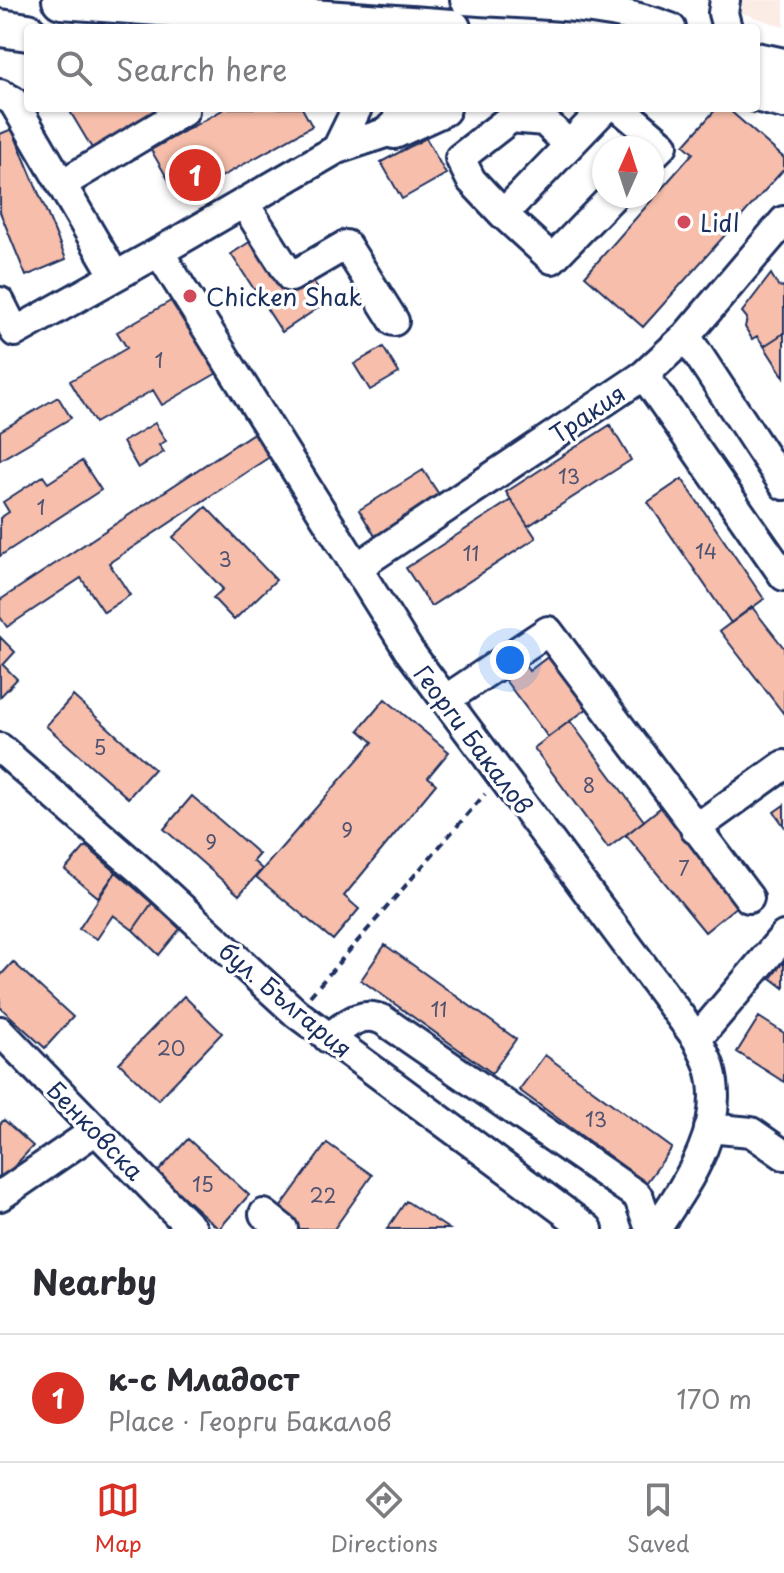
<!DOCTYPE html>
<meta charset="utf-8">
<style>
:root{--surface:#fff;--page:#f7f7f7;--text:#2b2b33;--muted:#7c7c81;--line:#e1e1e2;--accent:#d93025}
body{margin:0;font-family:"Playpen Sans",sans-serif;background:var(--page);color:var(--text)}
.compass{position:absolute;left:592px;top:136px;width:72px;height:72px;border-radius:50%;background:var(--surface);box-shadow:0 2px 6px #0004;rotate:3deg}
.you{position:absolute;left:510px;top:660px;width:28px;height:28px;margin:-20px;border:6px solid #fff;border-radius:50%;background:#1a73e8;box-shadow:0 0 0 12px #1a73e833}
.badge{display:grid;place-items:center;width:52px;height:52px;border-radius:50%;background:var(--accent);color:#fff;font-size:26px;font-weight:700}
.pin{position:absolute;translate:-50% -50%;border:4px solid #fff;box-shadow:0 2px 8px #0006}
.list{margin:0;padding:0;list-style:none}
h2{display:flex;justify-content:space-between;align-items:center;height:104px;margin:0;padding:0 32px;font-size:34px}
h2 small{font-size:26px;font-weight:400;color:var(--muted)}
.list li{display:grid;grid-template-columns:52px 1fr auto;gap:24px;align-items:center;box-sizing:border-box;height:128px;padding:0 32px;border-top:2px solid var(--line)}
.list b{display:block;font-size:30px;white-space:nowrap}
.list p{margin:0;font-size:26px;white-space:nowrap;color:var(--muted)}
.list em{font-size:26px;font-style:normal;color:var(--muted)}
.icon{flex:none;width:44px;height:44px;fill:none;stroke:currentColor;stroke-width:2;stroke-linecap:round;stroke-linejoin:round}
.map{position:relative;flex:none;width:784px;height:1229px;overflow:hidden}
.search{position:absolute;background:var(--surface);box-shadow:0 2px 6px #0004;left:24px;right:24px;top:24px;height:88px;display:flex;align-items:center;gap:20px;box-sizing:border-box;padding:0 28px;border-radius:8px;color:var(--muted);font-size:30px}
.sheet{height:232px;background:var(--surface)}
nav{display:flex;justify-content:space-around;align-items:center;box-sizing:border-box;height:112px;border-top:2px solid var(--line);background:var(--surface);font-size:22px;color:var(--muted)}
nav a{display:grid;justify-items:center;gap:4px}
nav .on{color:var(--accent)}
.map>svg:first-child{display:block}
.built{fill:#fcece6}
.building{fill:#f6beab;stroke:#1b2f5e;stroke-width:2}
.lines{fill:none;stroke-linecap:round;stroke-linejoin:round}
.minor-casing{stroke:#1b2f5e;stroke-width:34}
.major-casing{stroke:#1b2f5e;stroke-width:42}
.path{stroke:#1b2f5e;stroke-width:4;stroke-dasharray:8 6;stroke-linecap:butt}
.minor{stroke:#fff;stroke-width:28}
.major{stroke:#fff;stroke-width:36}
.poi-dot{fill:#d1495b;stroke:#fff;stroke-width:3}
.labels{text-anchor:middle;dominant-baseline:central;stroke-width:7;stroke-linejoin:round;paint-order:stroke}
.number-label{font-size:20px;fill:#525371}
.poi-label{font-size:24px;fill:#1b2f5e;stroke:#fff;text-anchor:start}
.street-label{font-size:24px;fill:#1b2f5e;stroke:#fff}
</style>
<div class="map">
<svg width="784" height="1229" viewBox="0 0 784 1229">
<rect width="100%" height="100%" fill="#fff"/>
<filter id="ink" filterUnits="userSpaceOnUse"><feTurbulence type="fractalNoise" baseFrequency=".0125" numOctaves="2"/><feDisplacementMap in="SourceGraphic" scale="16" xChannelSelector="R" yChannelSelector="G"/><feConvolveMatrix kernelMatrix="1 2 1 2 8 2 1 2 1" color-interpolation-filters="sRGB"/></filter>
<g filter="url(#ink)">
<path class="built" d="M703,0H784V27Z"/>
<path class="building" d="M68,108H166L93,150Z
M226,108H302L312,126L180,200L151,150Z
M717,108H727L784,158V169L643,327L585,276L693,153L684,145Z
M12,129L66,259L26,276L0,212V134Z
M426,138L446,174L402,199L381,162Z
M257,237L293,290L311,279L327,302L282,332L231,254Z
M771,274L778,286L784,287V333L764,346L757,336L752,339L745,327L747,318L742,312Z
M176,298L219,372L162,405L153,390L95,423L70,381L127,348L117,332Z
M784,333V377L764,346Z
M383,347L399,373L370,390L354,364Z
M58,397L71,418L0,460V431Z
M155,423L166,441L159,445L164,452L138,468L123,442Z
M610,425L631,460L528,526L506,492Z
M255,432L271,456L109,563L130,595L104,612L81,578L7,627L0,617V600Z
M82,461L101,490L0,556V518L9,512L3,502L43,476L48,483Z
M423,470L440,496L375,536L359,510Z
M682,479L764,599L731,623L648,502Z
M511,500L536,538L431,606L406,568Z
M206,507L276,580L234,620L213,598L223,589L173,537Z
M752,607L784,648V714L720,631Z
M0,637L15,652L3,665L17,679L0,697Z
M549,656L588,708L548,737L502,676L522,661L529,671Z
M73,696L154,769L128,798L46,726Z
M385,699L449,752L428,777L436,784L344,896L359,909L333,940L256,877L373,742L359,730Z
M570,721L644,821L608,848L534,748Z
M192,796L259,854L253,861L262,869L239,895L164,829Z
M664,805L743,901L705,932L626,835Z
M784,805V826L774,812Z
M86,846L116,872L98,897L65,870Z
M116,872L152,903L133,930L113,915L97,939L79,929Z
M152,903L180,929L159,955L133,930Z
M385,945L516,1039L492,1073L361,980Z
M784,961V988L771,978Z
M13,962L73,1017L45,1048L0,1007V976Z
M184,996L222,1033L158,1100L119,1063Z
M759,1017L784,1033V1082L737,1052Z
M545,1055L672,1148L646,1183L519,1090Z
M4,1120L33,1146L0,1182V1124Z
M188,1139L249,1195L219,1229L157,1173Z
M327,1143L372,1175L334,1229H295L275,1215Z
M406,1201L449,1229H387Z"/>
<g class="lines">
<g class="minor-casing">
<path id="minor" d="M465,0C534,5 606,3 671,28
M725,0L723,13L727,28
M0,94L13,101L115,276
M605,108L503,214L552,259L613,196
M620,108L663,145L652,156
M337,149L357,108
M62,184L184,111L183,108
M244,203L291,277L346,245L394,321
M503,214L471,180L460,158L511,118L544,121L569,145
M159,252L409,651L697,1039C701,1048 707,1058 710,1068C727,1127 687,1183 656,1229
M0,302L15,332L159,252L337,149L394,130L399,113
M686,336L784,485
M644,375L784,576
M356,568L644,375L686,336L784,221
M445,700L548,631L749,898
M0,748L139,869L296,1013L588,1229
M695,829L784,765
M0,1031L192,1229
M328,1038C346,1025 361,1010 383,1020L635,1194L639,1198L650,1229
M697,1039L784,936
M709,1128L751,1132L784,1155
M0,1196L96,1130
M264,1214L283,1229"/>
</g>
<g class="major-casing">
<path id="major" d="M61,0L452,28
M0,28L28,32
M756,61L784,67
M756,93L784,100
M394,130L442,108"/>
</g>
<path class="path" d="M310,996L485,794"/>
<use href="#minor" class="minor"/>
<use href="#major" class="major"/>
</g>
</g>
<g class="poi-dot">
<circle cx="684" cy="222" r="8"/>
<circle cx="190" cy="296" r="8"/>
</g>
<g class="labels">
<g class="number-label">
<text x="159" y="360">1</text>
<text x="569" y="476">13</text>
<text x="41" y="507">1</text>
<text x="706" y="551">14</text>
<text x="471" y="553">11</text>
<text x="225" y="559">3</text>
<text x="100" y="747">5</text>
<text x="589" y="785">8</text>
<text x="347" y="830">9</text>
<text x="211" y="842">9</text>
<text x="684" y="868">7</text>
<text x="439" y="1009">11</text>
<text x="171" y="1048">20</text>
<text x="596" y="1119">13</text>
<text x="203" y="1184">15</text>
<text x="323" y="1195">22</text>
</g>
<g class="poi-label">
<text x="700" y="222">Lidl</text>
<text x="206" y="296">Chicken Shak</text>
</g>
<g class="street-label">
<text transform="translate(587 413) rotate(-34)">Тракия</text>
<text transform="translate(474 739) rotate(53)">Георги Бакалов</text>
<text transform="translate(286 999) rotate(40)">бул. България</text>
<text transform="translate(96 1130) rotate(46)">Бенковска</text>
</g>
</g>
</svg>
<svg class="compass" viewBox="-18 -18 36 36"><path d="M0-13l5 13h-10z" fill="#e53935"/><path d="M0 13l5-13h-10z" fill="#7c7c81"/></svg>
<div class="you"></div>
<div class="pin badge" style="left:195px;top:175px">1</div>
<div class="search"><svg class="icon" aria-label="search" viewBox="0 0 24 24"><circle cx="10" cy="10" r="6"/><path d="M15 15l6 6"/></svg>Search here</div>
</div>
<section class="sheet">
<h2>Nearby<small></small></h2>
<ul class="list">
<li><span class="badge">1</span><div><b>к-с Младост</b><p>Place · Георги Бакалов</p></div><em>170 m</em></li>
</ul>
</section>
<nav>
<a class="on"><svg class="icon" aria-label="map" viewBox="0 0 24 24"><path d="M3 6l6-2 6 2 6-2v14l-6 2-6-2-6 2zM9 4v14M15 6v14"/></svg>Map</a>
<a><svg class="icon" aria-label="directions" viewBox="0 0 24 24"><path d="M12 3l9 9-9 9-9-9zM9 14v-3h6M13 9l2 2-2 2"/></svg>Directions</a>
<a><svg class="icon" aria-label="saved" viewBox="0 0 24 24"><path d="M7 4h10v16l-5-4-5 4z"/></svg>Saved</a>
</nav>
